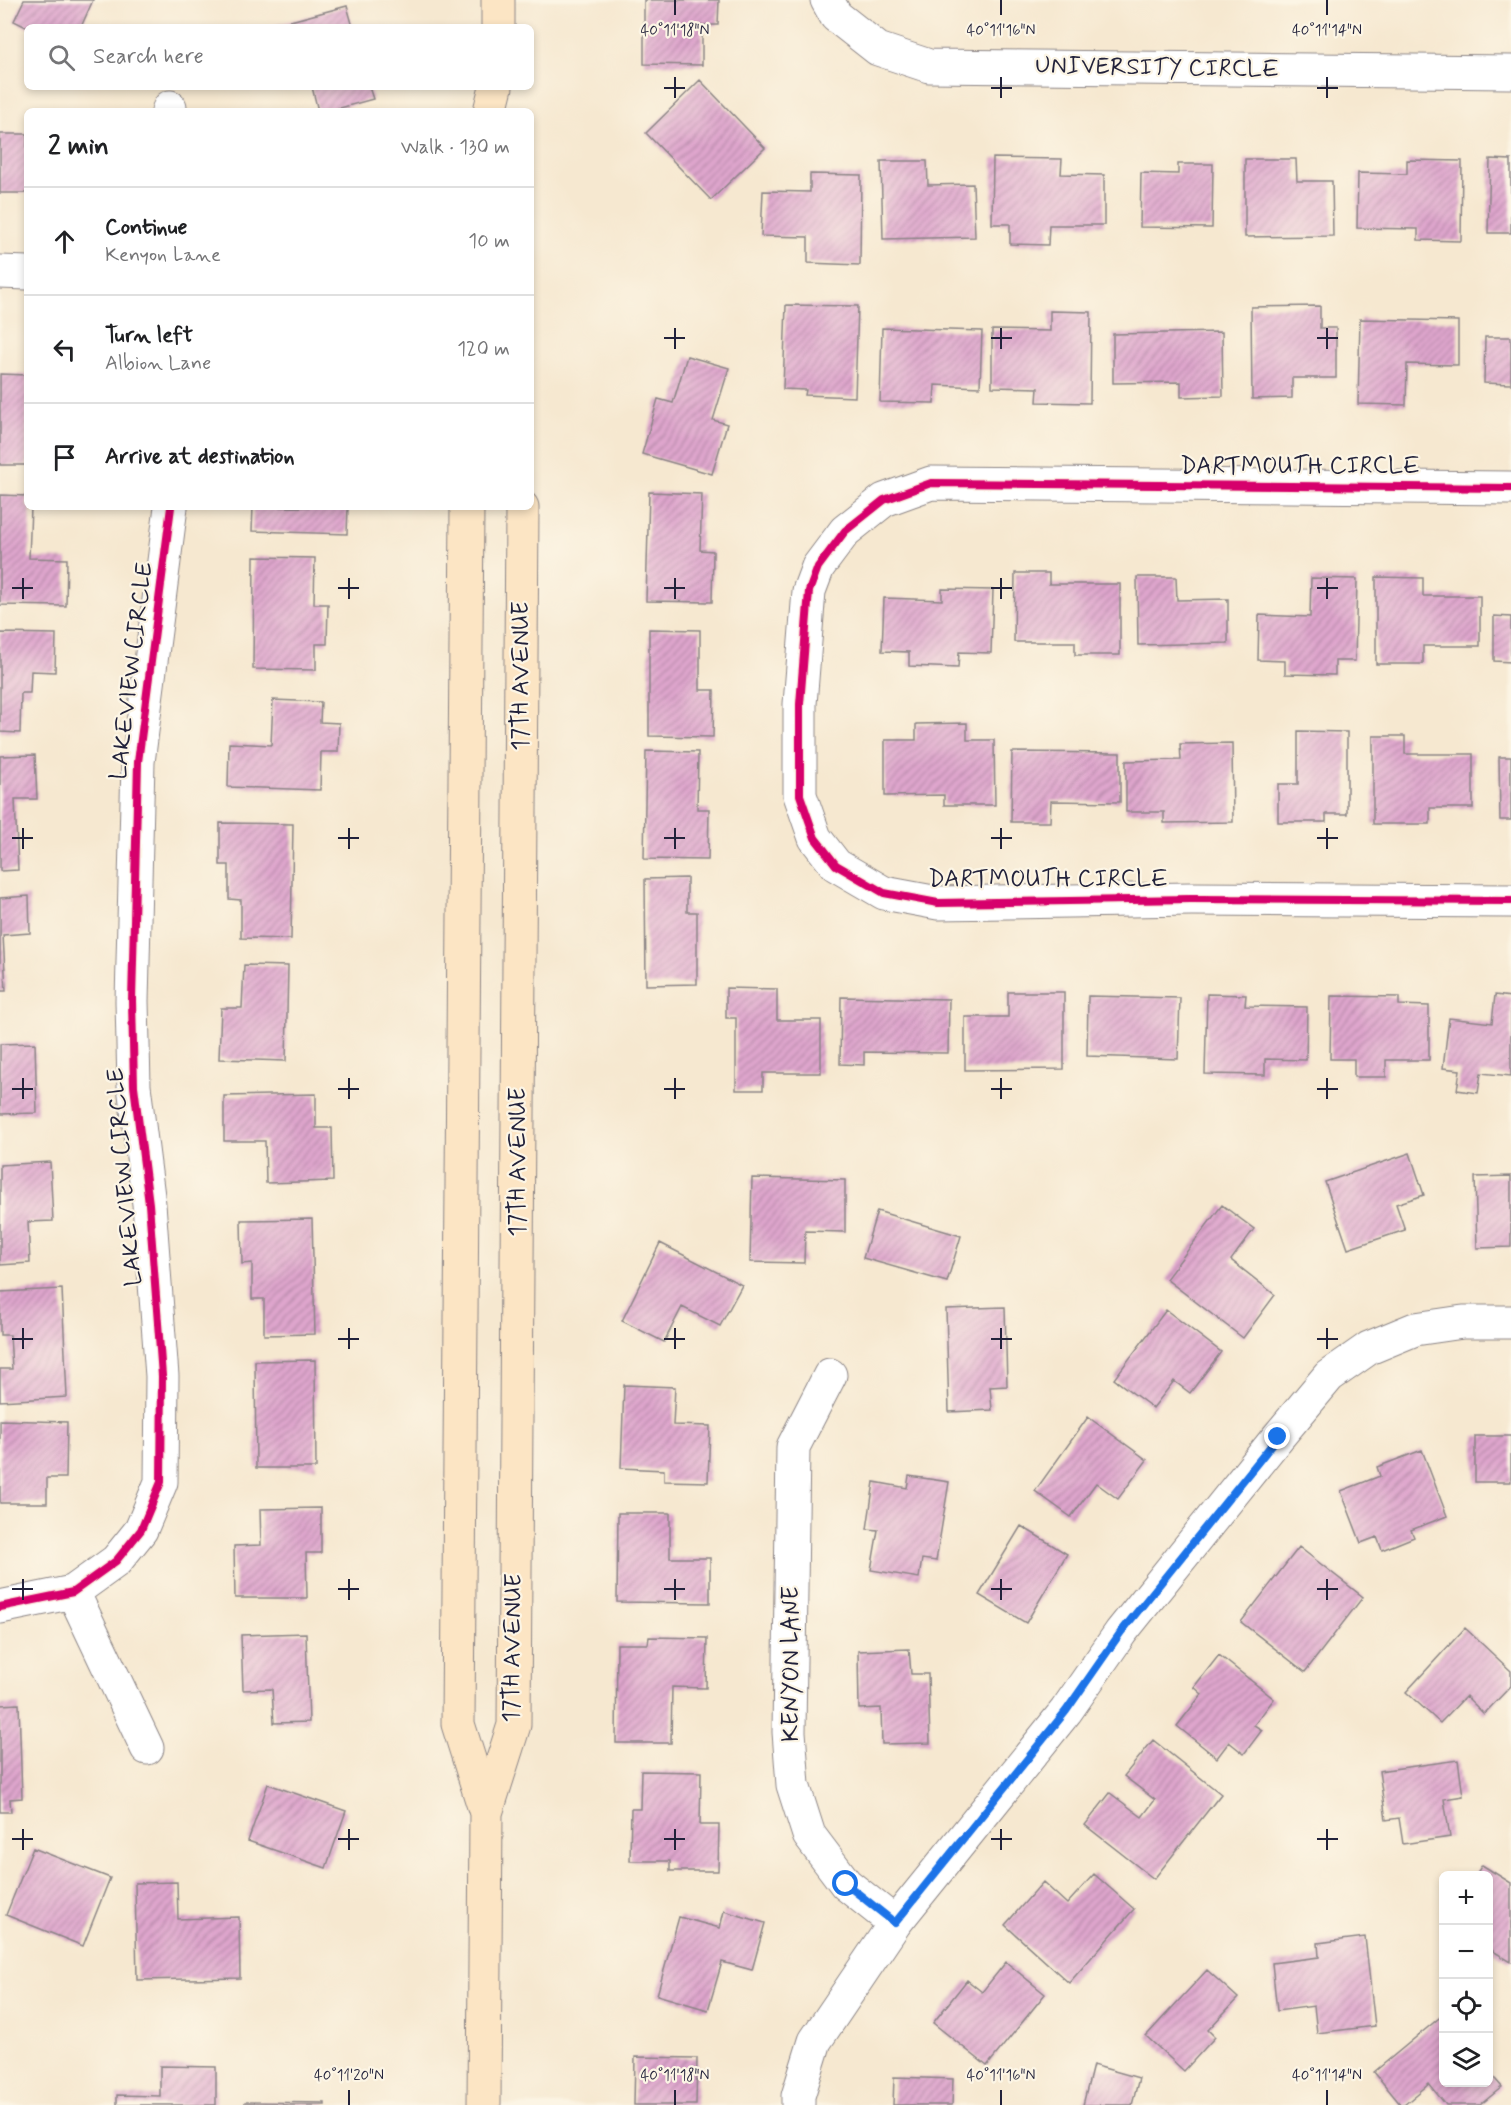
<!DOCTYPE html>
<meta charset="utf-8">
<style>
:root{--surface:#fff;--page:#f2f2f2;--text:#202124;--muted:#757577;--line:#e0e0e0}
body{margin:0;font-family:Mynerve,sans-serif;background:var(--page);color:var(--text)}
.controls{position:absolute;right:18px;bottom:18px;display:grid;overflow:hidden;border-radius:9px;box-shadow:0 3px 9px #0003}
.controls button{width:54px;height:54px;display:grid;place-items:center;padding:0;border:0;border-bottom:2px solid var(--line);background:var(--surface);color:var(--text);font:30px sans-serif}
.stop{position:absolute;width:18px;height:18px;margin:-14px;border:4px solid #1a73e8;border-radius:50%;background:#fff}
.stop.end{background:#1a73e8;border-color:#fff;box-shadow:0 2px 6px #0008}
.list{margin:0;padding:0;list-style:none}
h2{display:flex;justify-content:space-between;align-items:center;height:78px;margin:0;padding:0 24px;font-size:26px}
h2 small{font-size:20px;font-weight:400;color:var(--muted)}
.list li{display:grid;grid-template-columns:39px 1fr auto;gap:18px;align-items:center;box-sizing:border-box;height:108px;padding:0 24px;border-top:2px solid var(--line)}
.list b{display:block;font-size:22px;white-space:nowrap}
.list p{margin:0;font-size:20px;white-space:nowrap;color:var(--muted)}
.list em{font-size:20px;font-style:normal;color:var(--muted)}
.icon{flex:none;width:33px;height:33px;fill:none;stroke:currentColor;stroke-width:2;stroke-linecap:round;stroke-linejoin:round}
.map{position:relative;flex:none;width:1511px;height:2105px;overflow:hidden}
.search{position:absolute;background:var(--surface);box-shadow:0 3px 9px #0003;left:24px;top:24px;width:510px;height:66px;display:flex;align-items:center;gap:15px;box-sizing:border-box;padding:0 21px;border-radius:9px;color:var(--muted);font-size:22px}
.panel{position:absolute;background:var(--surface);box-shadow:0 3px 9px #0003;left:24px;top:108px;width:510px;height:402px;border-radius:9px}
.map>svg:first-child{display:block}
.building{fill:url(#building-hatch)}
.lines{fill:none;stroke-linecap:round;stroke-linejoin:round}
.minor-casing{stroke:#8c8586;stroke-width:35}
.secondary-casing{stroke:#8c8586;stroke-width:35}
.minor{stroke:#fff;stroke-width:33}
.secondary{stroke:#fce5c4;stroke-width:33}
.cycleway-casing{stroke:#fcf5e5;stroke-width:11}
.cycleway{stroke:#d6006c;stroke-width:8}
.route{stroke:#1a73e8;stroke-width:8}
.ticks{fill:none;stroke:#22223b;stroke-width:2}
.labels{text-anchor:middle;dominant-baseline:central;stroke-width:4.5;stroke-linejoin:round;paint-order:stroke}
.street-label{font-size:24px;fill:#22223b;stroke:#fcf5e5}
.ticks-label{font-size:15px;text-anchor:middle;fill:#22223b;stroke:#fcf5e5;stroke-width:4.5;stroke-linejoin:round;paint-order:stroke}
</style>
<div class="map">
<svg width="1511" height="2105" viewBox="0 0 1511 2105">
<defs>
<pattern id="building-hatch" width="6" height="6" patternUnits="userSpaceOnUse" patternTransform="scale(1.5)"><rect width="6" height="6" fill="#dfa6cd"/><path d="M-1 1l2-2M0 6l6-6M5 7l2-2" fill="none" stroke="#b487a8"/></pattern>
</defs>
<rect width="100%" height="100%" fill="#fcf5e5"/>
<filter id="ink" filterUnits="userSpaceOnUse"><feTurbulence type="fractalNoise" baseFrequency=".0167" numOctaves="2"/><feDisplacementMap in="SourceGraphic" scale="12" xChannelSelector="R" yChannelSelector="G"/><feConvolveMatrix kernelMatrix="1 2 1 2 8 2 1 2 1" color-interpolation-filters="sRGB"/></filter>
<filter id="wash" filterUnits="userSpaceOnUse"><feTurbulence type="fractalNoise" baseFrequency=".008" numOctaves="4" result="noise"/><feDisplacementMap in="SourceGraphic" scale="24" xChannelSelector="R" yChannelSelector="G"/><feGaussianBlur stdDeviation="1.35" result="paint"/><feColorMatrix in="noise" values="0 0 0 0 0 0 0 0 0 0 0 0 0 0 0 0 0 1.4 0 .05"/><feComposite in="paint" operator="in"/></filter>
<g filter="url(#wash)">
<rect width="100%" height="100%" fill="#f6e8d0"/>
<g id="blocks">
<path class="building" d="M24,0H93L81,27H26L14,21Z
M644,0H719L718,25H702V65L644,64Z
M347,6L353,27H273L272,26Z
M700,80L765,148L711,200L646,133Z
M312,87H369L373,99L329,111H318Z
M0,134H27V193H0Z
M993,158L1062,159L1061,174L1104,175V225H1049L1048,245L1010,244V224H992Z
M1245,159H1296L1297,181H1332L1333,236L1245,237Z
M1490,159L1511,160V233H1488Z
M1407,160L1462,161L1461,241L1418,240V229L1357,228L1358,173L1407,174Z
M881,161H927L928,185L973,184L975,237L883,239Z
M1178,164H1213L1212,228L1140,227L1141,173L1178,174Z
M810,174L861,175L860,265L808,263V237L761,236L763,191L810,192Z
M786,305L858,306L855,397L805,395L806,390L783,389Z
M1320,306V328H1336V378H1292V398L1252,399L1251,307Z
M1050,311L1091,312L1090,403L1037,402L1038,388L992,387V330L1050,331Z
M1360,319L1458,321V365L1407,364L1406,405L1358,404Z
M882,328L982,331L980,387L935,385L934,403L880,402Z
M1222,332L1223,396L1181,397V382L1113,383V334Z
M1485,337H1511V384L1484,383Z
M687,356L729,368L713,420L727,424L712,474L642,454L658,399L673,403Z
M0,374L27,375V465H0Z
M649,492L702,494L700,550L713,551L712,602L646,601Z
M0,495L27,496V507H31L29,558L67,559L66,606L0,605Z
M253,507H348L347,534L252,531Z
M254,557L315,558L314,604H328L327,644H316V670L253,669Z
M1015,573H1049V584H1120V655H1075V642H1014Z
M1137,577H1176L1177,600L1228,599V643L1138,645Z
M1376,577L1423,578V596H1480V646H1423V664H1376Z
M1311,578L1357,579L1355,661H1335V675L1285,674V661L1258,660L1259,615L1310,617Z
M942,589L993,590L991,653L959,652L958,668L909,666V652L882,651L884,598L942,600Z
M1494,616L1511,617V662L1494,661Z
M649,629L700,630V690H714L713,737L649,736Z
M0,633L56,634L55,672L31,671L30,693H21L20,733L0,732Z
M273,700L321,702L320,722L339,723L338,752H321L320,790L228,787L229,743L271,745Z
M967,723V740H994L995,805H944V795L885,796V740H916V724Z
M1298,731L1347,732V814H1326V822H1278V784H1298Z
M1373,736H1405V754H1473V808H1430V824H1373Z
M1232,743L1233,822L1164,823V812H1126V761L1181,760L1180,744Z
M646,751L698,752L697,809H709L708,860L644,859Z
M1012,752L1120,753V802L1051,801L1050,822H1011Z
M35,755L37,799H15L18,870L0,871V756Z
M1499,757H1511V820H1500Z
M220,823L293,824L291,939L241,938V900L229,899V865H220Z
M687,878V912H697V984L646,985L645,879Z
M29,896L30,933L3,935L6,991H0V898Z
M244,965L288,966L286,1061L219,1059L221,1008H242Z
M726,988L777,989V1020H821V1073H763V1090H736V1018H726Z
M1008,992H1064V1069L965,1070V1017H1008Z
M1207,994L1246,995L1245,1006L1307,1007L1306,1060L1265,1059V1075L1205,1074Z
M1495,995L1511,997V1076L1481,1073L1478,1093L1457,1090L1460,1070L1443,1068L1449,1018L1492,1023Z
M1088,996L1180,998L1178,1059L1087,1056Z
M1331,996L1399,997V1005L1429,1006V1060H1386V1077H1354V1059H1330Z
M841,997L949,999L948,1053L864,1052V1065L840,1064Z
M35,1043L37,1113L0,1114V1044Z
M316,1094V1128H332L333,1181L266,1183L265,1141H224V1096Z
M1410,1153L1424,1195L1396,1204L1405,1230L1348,1249L1325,1182Z
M50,1162L53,1221L28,1222L30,1263L0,1265V1165Z
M1511,1176V1247L1477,1248L1475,1177Z
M752,1178L845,1180V1232L805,1231L804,1263L750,1262Z
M1222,1205L1254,1229L1231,1260L1275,1295L1243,1338L1166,1279Z
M877,1211L961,1236L947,1282L863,1258Z
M312,1219L315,1334L264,1335V1299H252V1263L242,1264L241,1220Z
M660,1243L742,1285L720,1326L682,1307L664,1342L622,1321Z
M62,1289L67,1397L0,1401V1369H12L10,1335H0V1292Z
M1005,1307L1007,1386L990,1387L992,1410L949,1412L946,1309Z
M1166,1310L1221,1352L1190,1393L1174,1381L1153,1408L1114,1379Z
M315,1360L316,1468H256L255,1361Z
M624,1385L675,1387L673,1425L710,1426L708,1482L664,1481V1470L621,1468Z
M1088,1417L1147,1460L1118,1499L1096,1483L1071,1517L1035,1491Z
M0,1420L67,1422L66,1478H47V1503H0Z
M1475,1436H1511V1482H1475Z
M1422,1450L1447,1516L1411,1530L1414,1537L1382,1550L1377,1537L1361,1543L1341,1491L1380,1476L1377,1467Z
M909,1476L949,1482L936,1561L922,1559L919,1578L871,1570L878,1530L867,1529L874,1482L907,1488Z
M321,1508V1553H306L307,1598H235L234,1546L261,1545L260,1509Z
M618,1513H670V1558H710V1603L617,1602Z
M1021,1526L1067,1554L1026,1623L979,1595Z
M1299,1547L1363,1597L1305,1672L1241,1622Z
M1465,1628L1511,1671V1686L1484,1714L1466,1696L1440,1723L1406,1692Z
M306,1633L309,1722L274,1723L272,1689L243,1690L241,1635Z
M649,1637L707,1638L706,1688L672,1687L671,1743H616L617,1644H648Z
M909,1649L911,1674H928L930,1743L882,1744L881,1708L859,1709L858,1651Z
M1219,1655L1274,1699L1254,1725L1262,1730L1244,1754L1229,1742L1217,1758L1177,1726L1202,1694L1194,1687Z
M19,1704L22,1798L10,1799L11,1812H0V1705Z
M1153,1740L1221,1794L1154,1879L1085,1825L1110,1793L1142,1817L1155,1800L1124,1776Z
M1458,1760L1463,1796L1444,1799L1450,1837L1403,1844L1399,1818L1386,1820L1379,1771Z
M641,1771L701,1772L700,1825H719L718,1871H670V1861H630L631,1809H640Z
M268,1784L346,1811L326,1868L248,1841Z
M33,1848L110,1878L83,1946L6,1915Z
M1482,1865L1511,1883V1962L1488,1948V1876H1475Z
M1094,1874L1134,1909L1069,1983L1005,1925L1043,1882L1067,1904Z
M177,1882L178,1919L239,1917L240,1978L137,1980L135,1883Z
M724,1911L765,1923L752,1970L722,1962L708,2010L657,1995L679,1917L720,1928Z
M1365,1937L1375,2026L1317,2033L1314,2006L1277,2011L1272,1963L1319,1957L1318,1943Z
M1006,1962L1045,1994L987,2066L933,2023L967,1980L982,1992Z
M1207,1970L1238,1998L1208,2030L1215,2037L1184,2071L1146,2036Z
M1444,2014V2082H1488V2071L1502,2087L1480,2105H1446L1429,2084L1404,2105H1401L1374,2072Z
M635,2057L697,2058L696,2105H634Z
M1093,2065L1139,2078L1132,2105H1083Z
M160,2066L216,2067V2105H117V2095L160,2096Z
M894,2077L953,2079L952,2105H893Z
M245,2102L325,2103V2105H245Z"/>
</g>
</g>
<g filter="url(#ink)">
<use href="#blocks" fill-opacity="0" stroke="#8c8586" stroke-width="1.5"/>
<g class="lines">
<g class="minor-casing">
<path id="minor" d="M827,0L836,16L878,49L929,66L1511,72
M168,111L170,107
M0,272L27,273
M1511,488L931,483L884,500L845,531L818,567L809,591L800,704V795L815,838L836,865L884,893L938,903L1191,899L1511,901
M830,1375L793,1447L789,1732L793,1785L809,1835L846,1884L895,1923
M73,1592L147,1748
M0,1607L73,1592L116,1561L141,1530L161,1482L162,1376L149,1204L134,1086L132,1001L138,762L171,507
M798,2105V2096L815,2041L895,1923L1066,1711L1121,1632L1278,1437L1329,1376L1369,1348L1415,1329L1463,1322H1511"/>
</g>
<g class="secondary-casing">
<path id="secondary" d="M498,27V0
M490,111L496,87
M467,507L458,1724L486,1813L484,2105
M486,1813L514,1725L522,507"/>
</g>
<use href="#minor" class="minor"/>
<use href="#secondary" class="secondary"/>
<g class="cycleway-casing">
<path id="cycleway" d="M1511,488L931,483L884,500L845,531L818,567L809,591L800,704V795L815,838L836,865L884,893L938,903L1191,899L1511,901
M0,1607L73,1592L116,1561L141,1530L161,1482L162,1376L149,1204L134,1086L132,1001L138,762L171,507"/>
</g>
<use href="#cycleway" class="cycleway"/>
</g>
</g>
<g class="lines" filter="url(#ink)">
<path class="route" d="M846,1884L895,1923L1066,1711L1121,1632L1278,1437"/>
</g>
<path class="ticks" d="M675,0V15M1001,0V15M1327,0V15M675,77V98M1001,77V98M1327,77V98M664,88H685M991,88H1012M1317,88H1338M675,328V349M1001,328V349M1327,328V349M664,338H685M991,338H1012M1317,338H1338M23,578V599M349,578V599M675,578V599M1001,578V599M1327,578V599M12,588H33M338,588H359M664,588H685M991,588H1012M1317,588H1338M23,828V849M349,828V849M675,828V849M1001,828V849M1327,828V849M12,838H33M338,838H359M664,838H685M991,838H1012M1317,838H1338M23,1078V1099M349,1078V1099M675,1078V1099M1001,1078V1099M1327,1078V1099M12,1089H33M338,1089H359M664,1089H685M991,1089H1012M1317,1089H1338M23,1328V1349M349,1328V1349M675,1328V1349M1001,1328V1349M1327,1328V1349M12,1339H33M338,1339H359M664,1339H685M991,1339H1012M1317,1339H1338M23,1579V1600M349,1579V1600M675,1579V1600M1001,1579V1600M1327,1579V1600M12,1589H33M338,1589H359M664,1589H685M991,1589H1012M1317,1589H1338M23,1829V1850M349,1829V1850M675,1829V1850M1001,1829V1850M1327,1829V1850M12,1839H33M338,1839H359M664,1839H685M991,1839H1012M1317,1839H1338M349,2090V2105M675,2090V2105M1001,2090V2105M1327,2090V2105"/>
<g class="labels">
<g class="street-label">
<text transform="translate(1157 68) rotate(1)">UNIVERSITY CIRCLE</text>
<text x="1300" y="466">DARTMOUTH CIRCLE</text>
<text transform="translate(132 671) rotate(-83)">LAKEVIEW CIRCLE</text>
<text transform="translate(521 676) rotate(-90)">17TH AVENUE</text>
<text x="1048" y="879">DARTMOUTH CIRCLE</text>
<text transform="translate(518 1162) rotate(-90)">17TH AVENUE</text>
<text transform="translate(125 1177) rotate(-95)">LAKEVIEW CIRCLE</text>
<text transform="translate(513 1648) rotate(-89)">17TH AVENUE</text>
<text transform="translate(791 1664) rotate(-90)">KENYON LANE</text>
</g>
</g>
<g class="ticks-label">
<text x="675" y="35">40°11'18"N</text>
<text x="1001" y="35">40°11'16"N</text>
<text x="1327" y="35">40°11'14"N</text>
<text x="349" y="2080">40°11'20"N</text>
<text x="675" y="2080">40°11'18"N</text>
<text x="1001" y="2080">40°11'16"N</text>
<text x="1327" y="2080">40°11'14"N</text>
</g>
</svg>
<div class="controls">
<button>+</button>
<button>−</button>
<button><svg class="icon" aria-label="locate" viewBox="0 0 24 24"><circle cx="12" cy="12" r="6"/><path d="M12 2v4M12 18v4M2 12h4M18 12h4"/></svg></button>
<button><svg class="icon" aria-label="layers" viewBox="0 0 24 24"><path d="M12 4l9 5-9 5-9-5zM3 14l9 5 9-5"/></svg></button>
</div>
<div class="stop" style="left:846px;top:1884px"></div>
<div class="stop end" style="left:1278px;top:1437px"></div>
<div class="search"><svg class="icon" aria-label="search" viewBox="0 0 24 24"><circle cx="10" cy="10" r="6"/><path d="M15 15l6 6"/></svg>Search here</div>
<section class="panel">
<h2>2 min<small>Walk · 130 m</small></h2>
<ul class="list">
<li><svg class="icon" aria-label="ahead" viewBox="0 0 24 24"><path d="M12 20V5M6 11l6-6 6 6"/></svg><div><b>Continue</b><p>Kenyon Lane</p></div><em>10 m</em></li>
<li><svg class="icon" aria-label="left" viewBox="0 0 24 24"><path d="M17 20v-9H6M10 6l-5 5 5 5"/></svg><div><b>Turn left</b><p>Albion Lane</p></div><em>120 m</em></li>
<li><svg class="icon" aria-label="arrive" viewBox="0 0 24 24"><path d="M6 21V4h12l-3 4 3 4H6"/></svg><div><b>Arrive at destination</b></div></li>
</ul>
</section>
</div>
